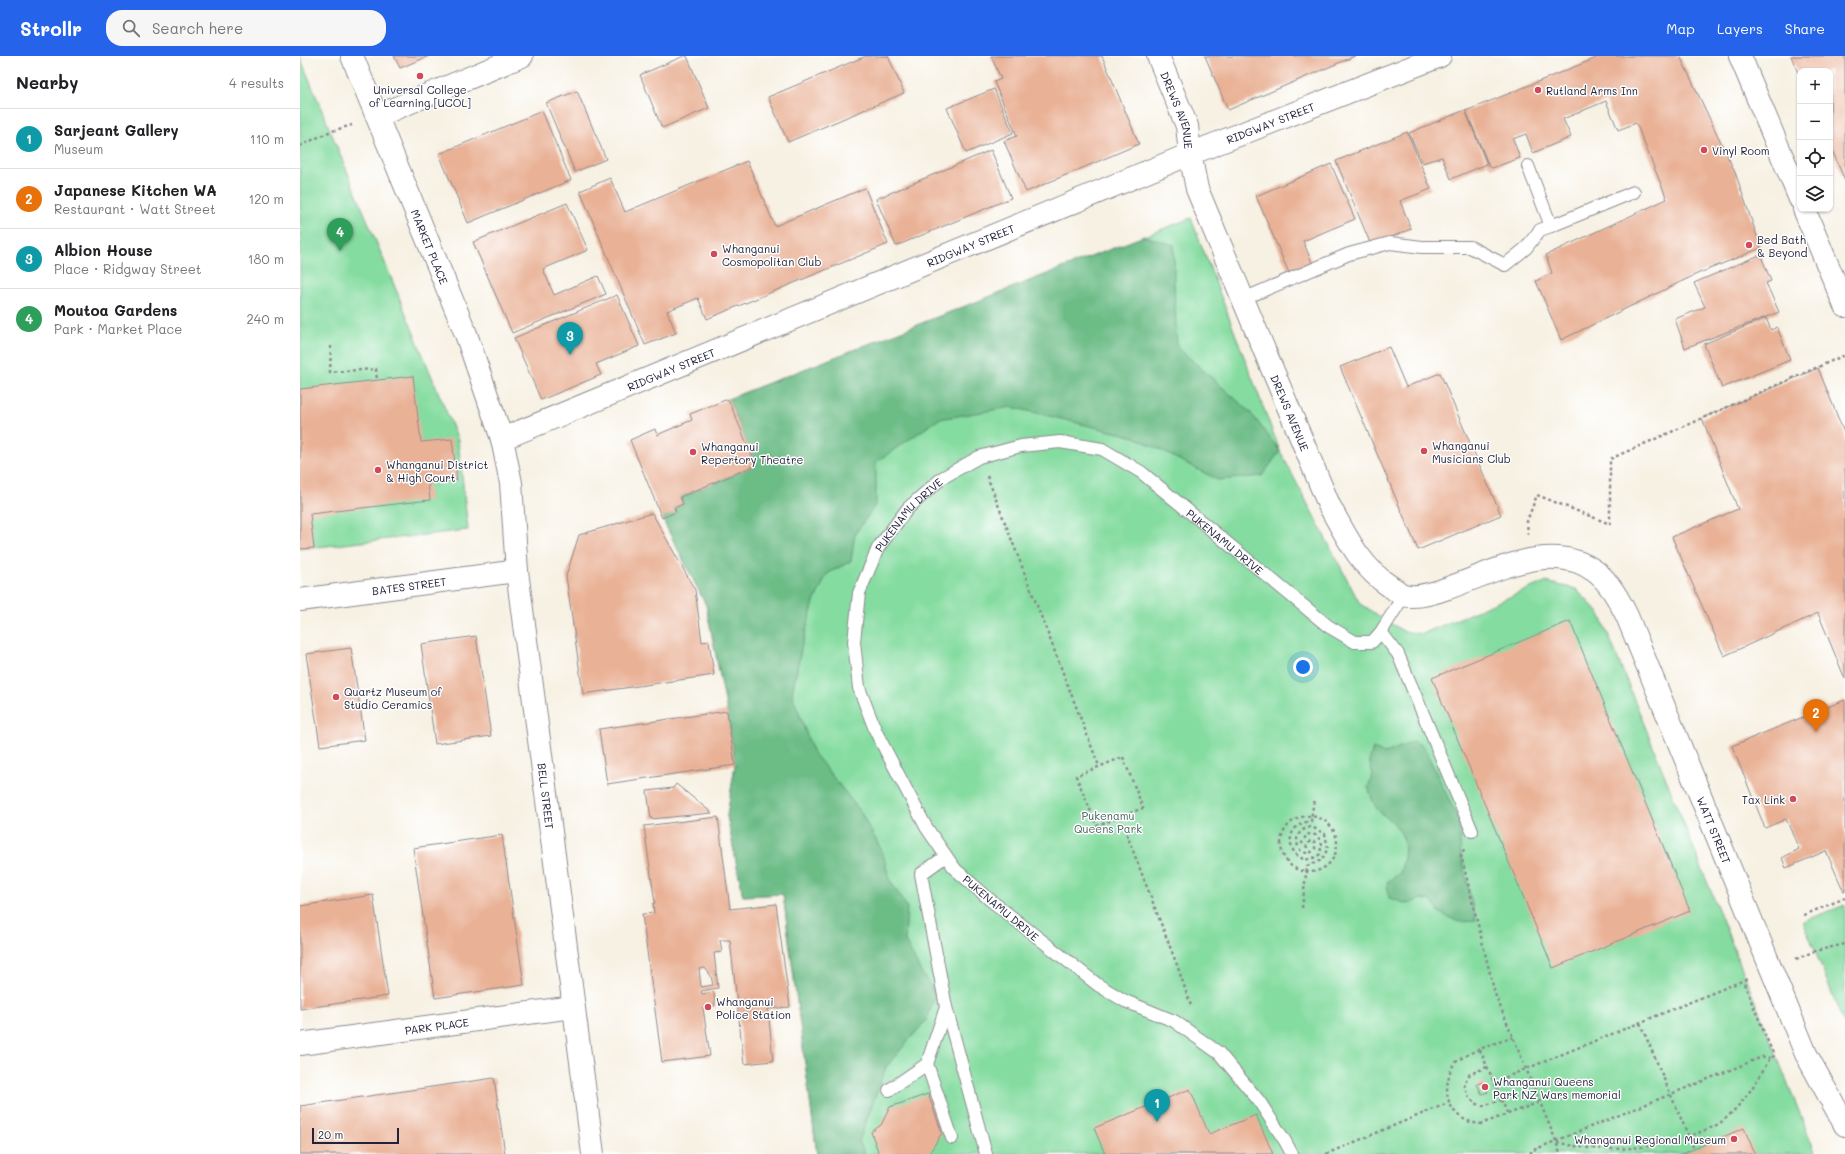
<!DOCTYPE html>
<meta charset="utf-8">
<style>
:root{--surface:#fff;--page:#f6f6f6;--text:#202124;--muted:#757577;--line:#e0e0e0;--accent:#2563eb}
body{margin:0;font-family:Mali,sans-serif;background:var(--page);color:var(--text)}
.controls{position:absolute;right:12px;top:12px;display:grid;overflow:hidden;border-radius:8px;box-shadow:0 1px 3px #0004}
.controls button{width:36px;height:36px;display:grid;place-items:center;padding:0;border:0;border-bottom:1px solid var(--line);background:var(--surface);color:var(--text);font:20px sans-serif}
.scale{position:absolute;left:12px;bottom:10px;width:87px;box-sizing:border-box;padding-left:4px;border:2px solid #22223b;border-top:0;font-size:11px;line-height:14px;white-space:nowrap;color:#22223b;-webkit-text-stroke:3px #fff;paint-order:stroke}
.you{position:absolute;left:1003px;top:611px;width:14px;height:14px;margin:-10px;border:3px solid #fff;border-radius:50%;background:#1a73e8;box-shadow:0 0 0 6px #1a73e833}
.badge{display:grid;place-items:center;width:26px;height:26px;border-radius:50%;background:var(--accent);color:#fff;font-size:13px;font-weight:700}
.pin{position:absolute;translate:-50% -33px;filter:drop-shadow(0 1px 2px #0008)}
.pin::after{content:'';position:absolute;top:21px;width:14px;height:12px;background:inherit;clip-path:polygon(0 0,100% 0,50% 100%)}
.list{margin:0;padding:0;list-style:none}
h2{display:flex;justify-content:space-between;align-items:center;height:52px;margin:0;padding:0 16px;font-size:17px}
h2 small{font-size:13px;font-weight:400;color:var(--muted)}
.list li{display:grid;grid-template-columns:26px 1fr auto;gap:12px;align-items:center;box-sizing:border-box;height:60px;padding:0 16px;border-top:1px solid var(--line)}
.list b{display:block;font-size:15px;white-space:nowrap}
.list p{margin:0;font-size:13px;white-space:nowrap;color:var(--muted)}
.list em{font-size:13px;font-style:normal;color:var(--muted)}
.icon{flex:none;width:22px;height:22px;fill:none;stroke:currentColor;stroke-width:2;stroke-linecap:round;stroke-linejoin:round}
.map{position:relative;flex:none;width:1545px;height:1098px;overflow:hidden}
header{display:flex;align-items:center;gap:24px;box-sizing:border-box;height:56px;padding:0 20px;background:var(--accent);color:#fff}
header strong{font-size:19px}
nav{display:flex;gap:22px;margin-inline-start:auto;font-size:14px}
.search{width:280px;height:36px;background:var(--page);display:flex;align-items:center;gap:10px;box-sizing:border-box;padding:0 14px;border-radius:16px;color:var(--muted);font-size:15px}
main{display:flex}
aside{flex:1;background:var(--surface)}
.map>svg:first-child{display:block}
.green{fill:#85dca0;stroke:#547f6e}
.forest{fill:#6cbc86;stroke:#476f60}
.building{fill:#e9b195;fill-rule:evenodd}
.lines{fill:none;stroke-linecap:round;stroke-linejoin:round}
.lane-casing{stroke:#8c8a8f;stroke-width:14}
.street-casing{stroke:#8c8a8f;stroke-width:24}
.secondary-casing{stroke:#8c8a8f;stroke-width:24}
.path{stroke:#8c8a8f;stroke-width:2.5;stroke-dasharray:3 3;stroke-linecap:butt}
.lane{stroke:#fff;stroke-width:12}
.street{stroke:#fff;stroke-width:22}
.secondary{stroke:#fff;stroke-width:22}
.poi-dot{fill:#d1495b;stroke:#fff;stroke-width:1.5}
.labels{text-anchor:middle;dominant-baseline:central;stroke-width:3;stroke-linejoin:round;paint-order:stroke}
.poi-label{font-size:11px;fill:#22223b;stroke:#fff;text-anchor:start}
.street-label{font-size:11px;fill:#22223b;stroke:#fff}
.park-label{font-size:11px;fill:#45635e;stroke:#fff}
</style>
<header>
<strong>Strollr</strong>
<div class="search"><svg class="icon" aria-label="search" viewBox="0 0 24 24"><circle cx="10" cy="10" r="6"/><path d="M15 15l6 6"/></svg>Search here</div>
<nav><a>Map</a><a>Layers</a><a>Share</a></nav>
</header>
<main>
<aside>
<h2>Nearby<small>4 results</small></h2>
<ul class="list">
<li><span class="badge" style="background:#0f9aa8">1</span><div><b>Sarjeant Gallery</b><p>Museum</p></div><em>110 m</em></li>
<li><span class="badge" style="background:#e8710a">2</span><div><b>Japanese Kitchen WA</b><p>Restaurant · Watt Street</p></div><em>120 m</em></li>
<li><span class="badge" style="background:#0f9aa8">3</span><div><b>Albion House</b><p>Place · Ridgway Street</p></div><em>180 m</em></li>
<li><span class="badge" style="background:#2e9e5b">4</span><div><b>Moutoa Gardens</b><p>Park · Market Place</p></div><em>240 m</em></li>
</ul>
</aside>
<div class="map">
<svg width="1545" height="1098" viewBox="0 0 1545 1098">
<rect width="100%" height="100%" fill="#fff"/>
<filter id="ink" filterUnits="userSpaceOnUse"><feTurbulence type="fractalNoise" baseFrequency=".025" numOctaves="2"/><feDisplacementMap in="SourceGraphic" scale="8" xChannelSelector="R" yChannelSelector="G"/><feConvolveMatrix kernelMatrix="1 2 1 2 8 2 1 2 1" color-interpolation-filters="sRGB"/></filter>
<filter id="wash" filterUnits="userSpaceOnUse"><feTurbulence type="fractalNoise" baseFrequency=".012" numOctaves="4" result="noise"/><feDisplacementMap in="SourceGraphic" scale="16" xChannelSelector="R" yChannelSelector="G"/><feGaussianBlur stdDeviation="0.9" result="paint"/><feColorMatrix in="noise" values="0 0 0 0 0 0 0 0 0 0 0 0 0 0 0 0 0 1.4 0 .05"/><feComposite in="paint" operator="in"/></filter>
<g filter="url(#wash)">
<rect width="100%" height="100%" fill="#f7f1e3"/>
<path class="green" d="M0,1L158,384L168,474L0,493Z
M891,162L980,395L1060,548L1103,575L1122,578L1245,526L1276,533L1300,558L1516,1098H517L483,838L443,840L427,760L435,709L427,655L406,549L362,462L375,456L374,452L383,448L380,441L456,409L428,343Z
M1545,849V970L1503,865Z"/>
<path class="forest" d="M844,180L874,189V226L877,291L949,355L980,395L962,420L918,424L835,381L712,351L639,363L576,406V448L555,478L551,505L527,518L514,546L502,589L492,638L513,696L560,755L583,797L589,823L607,851L605,885L621,916L636,938L627,963L586,1011L559,1085L565,1098H517L483,838L443,840L427,760L435,709L427,655L406,549L362,462L375,456L374,452L383,448L380,441L456,409L428,343Z
M1114,685L1124,691L1159,765L1161,799L1176,865L1159,866L1140,857L1131,845L1121,843L1108,848L1089,842L1087,826L1100,817C1106,796 1109,782 1092,766C1089,762 1084,760 1080,756C1073,750 1071,739 1068,731L1073,719L1069,705L1073,692L1084,698Z"/>
<g id="blocks">
<path class="building" d="M94,0H129L100,12Z
M384,0H387L409,52L362,72L340,19Z
M566,0H588L604,37L488,86L468,41Z
M691,0H802L839,88L726,136L704,85L717,80L694,26L701,23Z
M905,0H1055L928,54Z
M1301,0H1380L1435,116L1461,192L1397,218L1261,284L1236,225L1252,217L1246,199L1367,143L1336,67L1318,74L1306,45L1263,63L1271,81L1264,84L1233,97L1226,78L1213,83L1220,102L1192,112L1189,110L1166,55Z
M1491,0H1545V125L1530,89V15H1500V22Z
M694,33L713,77L666,97L647,52Z
M277,35L306,103L275,116L246,47Z
M1165,54L1187,108L1151,123L1142,101L1122,107L1109,77Z
M242,55L271,124L168,167L139,98Z
M1107,76L1131,133L1100,145L1111,173L1071,189L1036,105Z
M691,94L711,142L596,190L576,143Z
M447,105L475,170L565,132L588,188L407,263L398,242L367,255L376,277L345,289L280,135L310,122L325,156Z
M1031,108L1055,163L1003,185L1015,214L992,224L956,140Z
M267,147L288,194L243,213L254,239L298,220L306,238L212,277L173,186Z
M1457,200H1461L1471,225L1466,227L1479,256L1385,292L1375,263L1405,251L1394,227Z
M317,239L339,290L296,308L301,319L241,344L214,282Z
M1466,262L1471,274L1477,271L1490,304L1422,332L1404,288Z
M1089,291L1106,331L1140,317L1201,459L1118,494L1040,311Z
M1518,312L1545,379V623L1518,557L1424,600L1372,481L1438,453L1402,362Z
M113,320L121,386L152,383L157,424L128,427L130,444L10,458L14,492L0,493V333Z
M428,343L456,409L380,441L383,448L374,452L376,456L362,462L330,384L355,373L357,379L392,364L390,358Z
M352,457L395,534L402,586L409,585L414,619L283,638L266,520L279,479Z
M1270,565L1390,855L1253,912L1132,622Z
M176,580L191,680L135,688L121,588Z
M51,592L65,684L20,690L6,598Z
M1545,644V836H1544L1526,795L1486,812L1482,802L1499,793L1486,763L1465,772L1432,690Z
M427,655L435,709L307,728L299,673Z
M376,728L412,757L351,763L347,735L373,732Z
M418,761L430,853L476,848L490,951L468,953L473,1005L444,1008L430,884H420L422,896L414,897L418,932L401,935L402,938L414,936L415,950L403,952L410,1000L362,1006L342,858L354,857L353,847H355L344,770ZM405,912L411,920L413,929L401,931L399,913Z
M202,779L224,929L135,942L113,792Z
M73,839L88,940L0,953V850Z
M194,1022L205,1098H0V1050Z
M1183,1026L1188,1036L1182,1038L1177,1028Z
M890,1033L909,1078L956,1059L973,1098H805L794,1072Z
M628,1038L642,1077L630,1096V1098H575L578,1095L571,1076L581,1069L590,1051Z
M1444,1072L1455,1098H1382Z"/>
</g>
</g>
<g filter="url(#ink)">
<use href="#blocks" fill-opacity="0" stroke="#8c8a8f" stroke-width="1"/>
<g class="lines">
<g class="lane-casing">
<g id="lane">
<path d="M1251,170L1334,136"/>
<path d="M943,243L1049,198L1090,187L1122,191H1170L1205,209L1226,192L1240,174L1251,170L1228,110"/>
<path d="M1081,576L1098,598L1172,775"/>
<path d="M646,800L621,818L646,951L627,1008L652,1082"/>
<path d="M646,951L686,1098"/>
<path d="M589,1034L627,1008"/>
<path id="s1" d="M992,1098L985,1085L959,1045L919,997L874,965L825,945L798,929L689,843L655,813L626,771L576,676L559,632L554,586L559,537L578,492L608,452L642,422L679,401L721,390L760,386L802,393L841,416L1028,570L1055,586H1072L1081,576L1104,539"/>
</g>
</g>
<g class="street-casing">
<g id="street">
<path id="s2" d="M52,0L166,278L202,383"/>
<path d="M77,60L222,0"/>
<path id="s3" d="M0,544L217,515"/>
<path id="s4" d="M0,988L273,951"/>
</g>
</g>
<g class="secondary-casing">
<g id="secondary">
<path id="s5" d="M858,0L887,70L890,98L897,133L1029,449C1046,480 1061,512 1091,531C1095,533 1099,538 1104,539C1116,543 1137,536 1148,532C1192,517 1253,482 1296,516C1310,527 1319,544 1327,560L1506,998L1545,1069"/>
<path d="M1440,0L1500,143"/>
<path d="M1504,153L1545,250"/>
<path id="s6" d="M293,1098L217,515L211,427L202,383L890,98L1140,0"/>
</g>
</g>
<path class="path" d="M0,90L29,76L52,69
M31,290L30,316L76,313L77,325
M687,420L799,710
M1228,479L1227,465L1237,439L1310,468V403L1545,299
M823,701L843,752L797,770L776,720Z
M981 788a28 28 0 1 1 56 0a28 28 0 1 1-56 0Z
M820,761L877,909L891,950
M1164,793L1161,799L1195,938L1256,1085L1260,1098
M1002,852L1007,810L1022,804L1028,792L1025,778L1012,771C999,772 992,784 1001,795C1007,798 1010,798 1015,793V786L1010,785L1007,791L1002,787L1007,778L1016,779L1022,786L1020,798C994,819 974,770 1011,765L1014,742
M1504,859L1545,842
M1496,903L1515,895L1545,888
M1340,967L1394,1093
M1213,981C1195,988 1171,994 1156,1006C1152,1010 1150,1015 1149,1020C1142,1044 1154,1066 1181,1068L1240,1046
M1180,994L1208,1059
M1187,1011L1170,1018L1164,1027C1166,1039 1171,1047 1183,1050L1201,1044
M1194,1026L1447,923
M1257,1086C1296,1098 1358,1094 1398,1077C1405,1074 1414,1071 1420,1067C1443,1049 1457,1026 1470,1002L1474,1000L1443,925
M1026,1098L1148,1047
M1231,1098V1095L1462,1001L1470,1002"/>
<use href="#lane" class="lane"/>
<use href="#street" class="street"/>
<use href="#secondary" class="secondary"/>
</g>
</g>
<g class="poi-dot">
<circle cx="120" cy="20" r="4"/>
<circle cx="1238" cy="34" r="4"/>
<circle cx="1404" cy="94" r="4"/>
<circle cx="1449" cy="189" r="4"/>
<circle cx="414" cy="198" r="4"/>
<circle cx="1124" cy="395" r="4"/>
<circle cx="393" cy="396" r="4"/>
<circle cx="78" cy="414" r="4"/>
<circle cx="36" cy="641" r="4"/>
<circle cx="1493" cy="743" r="4"/>
<circle cx="408" cy="951" r="4"/>
<circle cx="1185" cy="1031" r="4"/>
<circle cx="1434" cy="1083" r="4"/>
</g>
<g class="labels">
<g class="poi-label">
<text x="120" y="33" text-anchor="middle">Universal College<tspan x="120" dy="13">of Learning [UCOL]</tspan></text>
<text x="1246" y="34">Rutland Arms Inn</text>
<text x="1412" y="94">Vinyl Room</text>
<text x="1457" y="183">Bed Bath<tspan x="1457" dy="13">&amp; Beyond</tspan></text>
<text x="422" y="192">Whanganui<tspan x="422" dy="13">Cosmopolitan Club</tspan></text>
<text x="1132" y="389">Whanganui<tspan x="1132" dy="13">Musicians Club</tspan></text>
<text x="401" y="390">Whanganui<tspan x="401" dy="13">Repertory Theatre</tspan></text>
<text x="86" y="408">Whanganui District<tspan x="86" dy="13">&amp; High Court</tspan></text>
<text x="44" y="635">Quartz Museum of<tspan x="44" dy="13">Studio Ceramics</tspan></text>
<text x="1485" y="743" text-anchor="end">Tax Link</text>
<text x="416" y="945">Whanganui<tspan x="416" dy="13">Police Station</tspan></text>
<text x="1193" y="1025">Whanganui Queens<tspan x="1193" dy="13">Park NZ Wars memorial</tspan></text>
<text x="1426" y="1083" text-anchor="end">Whanganui Regional Museum</text>
</g>
<g class="street-label">
<text stroke="none"><textPath href="#s5" startOffset="58">DREWS AVENUE</textPath></text>
<text stroke="none"><textPath href="#s6" startOffset="1552">RIDGWAY STREET</textPath></text>
<text stroke="none"><textPath href="#s2" startOffset="206">MARKET PLACE</textPath></text>
<text stroke="none"><textPath href="#s6" startOffset="1228">RIDGWAY STREET</textPath></text>
<text stroke="none"><textPath href="#s6" startOffset="904">RIDGWAY STREET</textPath></text>
<text stroke="none"><textPath href="#s5" startOffset="382">DREWS AVENUE</textPath></text>
<text stroke="none"><textPath href="#s1" startOffset="844">PUKENAMU DRIVE</textPath></text>
<text stroke="none"><textPath href="#s1" startOffset="1216">PUKENAMU DRIVE</textPath></text>
<text stroke="none"><textPath href="#s3" startOffset="110">BATES STREET</textPath></text>
<text transform="translate(246 740) rotate(83)">BELL STREET</text>
<text stroke="none"><textPath href="#s5" startOffset="1088">WATT STREET</textPath></text>
<text transform="translate(701 852) rotate(40)">PUKENAMU DRIVE</text>
<text stroke="none"><textPath href="#s4" startOffset="138">PARK PLACE</textPath></text>
</g>
<g class="park-label">
<text x="808" y="759">Pukenamu<tspan x="808" dy="13">Queens Park</tspan></text>
</g>
</g>
</svg>
<div class="controls">
<button>+</button>
<button>−</button>
<button><svg class="icon" aria-label="locate" viewBox="0 0 24 24"><circle cx="12" cy="12" r="6"/><path d="M12 2v4M12 18v4M2 12h4M18 12h4"/></svg></button>
<button><svg class="icon" aria-label="layers" viewBox="0 0 24 24"><path d="M12 4l9 5-9 5-9-5zM3 14l9 5 9-5"/></svg></button>
</div>
<div class="scale">20 m</div>
<div class="you"></div>
<div class="pin badge" style="left:857px;top:1066px;background:#0f9aa8">1</div>
<div class="pin badge" style="left:1516px;top:676px;background:#e8710a">2</div>
<div class="pin badge" style="left:270px;top:299px;background:#0f9aa8">3</div>
<div class="pin badge" style="left:40px;top:195px;background:#2e9e5b">4</div>
</div>
</main>
